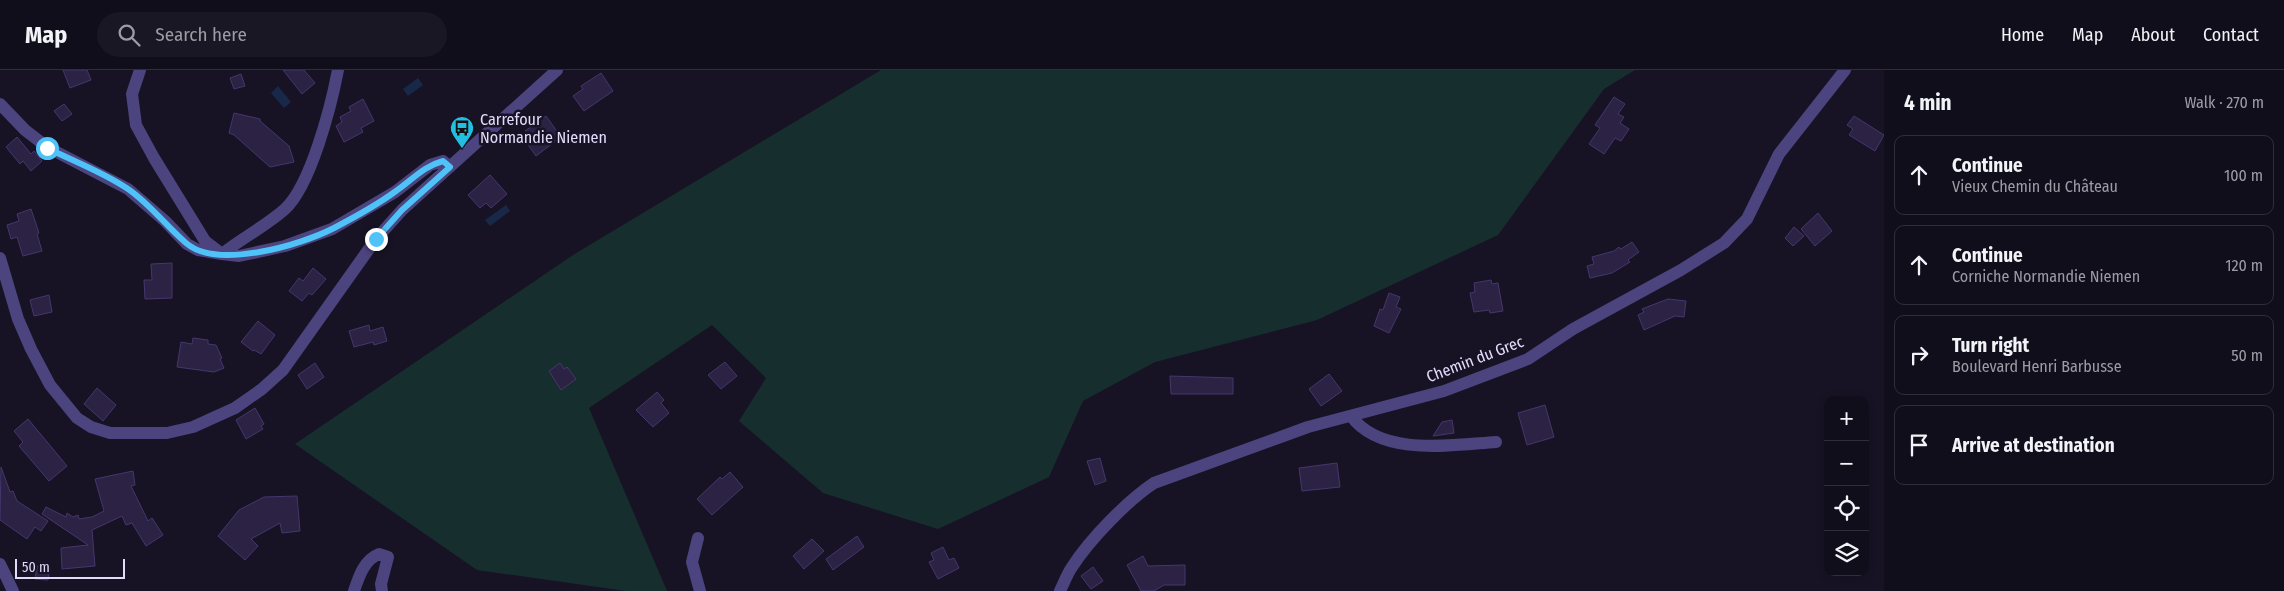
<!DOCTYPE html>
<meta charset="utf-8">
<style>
:root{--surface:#110e1c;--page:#1a1725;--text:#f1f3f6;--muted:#9c9ca3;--line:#302e3b}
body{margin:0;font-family:"Fira Sans Condensed",sans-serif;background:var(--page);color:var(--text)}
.controls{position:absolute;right:15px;bottom:15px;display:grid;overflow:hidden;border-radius:10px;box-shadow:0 2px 8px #0003}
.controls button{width:45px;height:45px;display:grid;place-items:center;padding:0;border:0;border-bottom:1px solid var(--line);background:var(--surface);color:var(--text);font:25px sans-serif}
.scale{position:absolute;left:15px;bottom:12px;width:110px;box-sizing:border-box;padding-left:5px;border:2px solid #e2dcfa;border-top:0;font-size:14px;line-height:18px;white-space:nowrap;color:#e2dcfa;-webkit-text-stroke:4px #171325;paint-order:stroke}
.stop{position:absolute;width:15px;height:15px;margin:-11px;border:4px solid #4fc3f7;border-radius:50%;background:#fff}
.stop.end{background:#4fc3f7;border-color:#fff;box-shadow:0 1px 5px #0008}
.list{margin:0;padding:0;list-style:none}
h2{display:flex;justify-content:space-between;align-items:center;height:65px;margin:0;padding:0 20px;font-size:21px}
h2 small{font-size:16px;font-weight:400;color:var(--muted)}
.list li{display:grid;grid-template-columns:32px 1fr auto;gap:15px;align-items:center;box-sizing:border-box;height:80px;margin:0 10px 10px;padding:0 10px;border:1px solid var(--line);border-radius:10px}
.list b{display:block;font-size:19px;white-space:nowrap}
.list p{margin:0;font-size:16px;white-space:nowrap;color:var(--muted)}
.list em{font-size:16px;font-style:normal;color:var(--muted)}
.icon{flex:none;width:28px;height:28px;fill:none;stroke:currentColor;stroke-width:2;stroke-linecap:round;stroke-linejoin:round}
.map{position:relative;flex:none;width:1884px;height:521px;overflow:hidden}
header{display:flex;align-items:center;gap:30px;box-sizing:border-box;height:70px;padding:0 25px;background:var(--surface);border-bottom:1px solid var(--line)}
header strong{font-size:24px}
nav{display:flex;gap:28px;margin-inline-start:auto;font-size:18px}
.search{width:350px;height:45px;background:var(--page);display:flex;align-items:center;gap:12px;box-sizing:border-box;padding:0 18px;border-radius:28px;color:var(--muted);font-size:19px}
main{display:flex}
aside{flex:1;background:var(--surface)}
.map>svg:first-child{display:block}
.green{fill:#172e2f}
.water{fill:#182849}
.building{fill:#2b2244;stroke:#45376d}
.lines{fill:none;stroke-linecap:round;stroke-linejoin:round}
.minor{stroke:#4b447e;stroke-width:12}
.route{stroke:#4fc3f7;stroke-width:6}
.labels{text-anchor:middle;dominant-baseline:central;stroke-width:5;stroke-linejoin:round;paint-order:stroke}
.poi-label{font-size:16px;fill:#e2dcfa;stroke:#171325;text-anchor:start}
.street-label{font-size:16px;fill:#e2dcfa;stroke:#171325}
</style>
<header>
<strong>Map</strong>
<div class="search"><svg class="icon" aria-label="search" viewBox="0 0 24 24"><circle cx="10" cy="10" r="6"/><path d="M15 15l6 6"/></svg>Search here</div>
<nav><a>Home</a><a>Map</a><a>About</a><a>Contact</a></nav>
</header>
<main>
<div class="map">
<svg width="1884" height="521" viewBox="0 0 1884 521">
<rect width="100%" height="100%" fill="#171325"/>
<path class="green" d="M881,0H1635L1604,19L1498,165L1317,250L1155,292L1083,331L1049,407L938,459L823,423L739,351L766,308L712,255L589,338L667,521H626L477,500L295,374L573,185Z"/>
<path class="water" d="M418,8L423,15L408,26L403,19Z
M278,16L291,32L284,38L271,23Z
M506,135L510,141L490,156L485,150Z"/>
<path class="building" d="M63,0H87L91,10L70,18Z
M283,0H304L315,13L302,24Z
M601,3L613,21L584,41L573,26L583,19L581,16Z
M241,4L245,16L234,19L230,8Z
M1614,27L1625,34L1618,44L1624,47L1620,53L1629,59L1621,71L1615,68L1604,84L1589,74L1600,58L1595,55Z
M363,29L374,51L361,58L363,62L344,72L336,56L342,52L340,47L351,41L349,37Z
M64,34L72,44L62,51L54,41Z
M234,43L260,49V51L289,76L294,92L270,97L234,65L229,63Z
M546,46L561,67L536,86L526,72L530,68L525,61Z
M1854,46L1884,65L1875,81L1849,65L1853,59L1847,55Z
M17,67L31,84L34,81L42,91L31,101L23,91L20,94L6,77Z
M490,105L507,124L491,138L486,133L480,138L468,125Z
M31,139L39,163L37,164L42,181L23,186L17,167L11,169L7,155L19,151L17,144Z
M1818,143L1832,161L1815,176L1801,159Z
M1794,157L1804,166L1793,176L1785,168Z
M1632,172L1639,182L1628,190L1630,192L1612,203L1590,208L1587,196L1594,194L1592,187L1614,181L1619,177L1621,179Z
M172,193V228L145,229L144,210H152L151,194Z
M313,198L326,209L312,225L309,223L302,231L289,221L299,208L303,211Z
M1491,210L1492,214L1498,213L1503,241L1490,243L1489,240L1474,242L1470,223L1475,222L1474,213Z
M1389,223L1400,227L1396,237L1401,239L1389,263L1374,256L1380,239L1383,240Z
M49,225L52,242L34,246L30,230Z
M1668,229L1686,231L1684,247L1675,246L1644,260L1638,245L1644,242L1642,239Z
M258,251L275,265L261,284L254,280L253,281L241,272Z
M369,255L370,261L383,257L387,271L374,275L373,272L354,277L349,261Z
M193,268L208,270V274L216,275L222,288L220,289L224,298L214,302L177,297L181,272L192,274Z
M725,292L737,306L721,319L708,305Z
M315,293L324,307L307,319L298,305Z
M560,293L564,299L567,297L576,309L561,320L549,301Z
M1329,304L1342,321L1321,336L1309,319Z
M1170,306L1233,308V324H1171Z
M97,318L116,335L103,351L84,334Z
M657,322L664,330L661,333L669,343L653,357L636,340Z
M1545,335L1554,367L1527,375L1518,343Z
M255,338L264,354L261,356L263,359L246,369L236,350Z
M28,349L67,396L49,411L19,376L23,372L14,361Z
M1452,350L1454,363L1433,366L1442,352Z
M1100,388L1106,411L1095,415L1087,391Z
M1337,393L1340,417L1302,421L1299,398Z
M1,397L10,422L13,421L17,431L48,451L41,461L35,457L27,469L0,450Z
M133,401L135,415L131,416L148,451L152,448L163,465L146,476L132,453L126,455L122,446L92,460L95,496L62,499L61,478L88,475L42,444L46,437L66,447L67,443L73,447L78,445L79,449L92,447L104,441L95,409Z
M730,402L743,417L712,445L697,429L720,407L722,409Z
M297,426L300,461L282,463L280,453L251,469L258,476L245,490L218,466L239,440L264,427Z
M857,466L864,477L833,500L826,489Z
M812,469L824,481L804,499L793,486Z
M943,477L949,490L954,488L959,498L938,509L929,492L934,490L931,483Z
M1143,486L1148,496L1185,495V515H1164L1154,521H1141L1127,495Z
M37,496L50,498L48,510L35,509Z
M1093,497L1103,511L1091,519L1081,506Z"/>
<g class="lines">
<path class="minor" d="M140,0L132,24L136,55L154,88L205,171L222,184L239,186L285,176L332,159L395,122L430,95L443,91L450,97
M0,34L25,60L47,77L128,119L165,151L187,174L198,180L222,184C242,168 266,156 285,139C311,115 331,36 338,0
M0,188L18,249L31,279L50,315L77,348L91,357L110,363H167L193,357L235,338L262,319L283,300L376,169L402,140L557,0
M1351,346C1381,387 1452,375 1496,372
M698,468L692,492L700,521
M0,494L13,521
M354,521C359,506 364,490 379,484L388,487L381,514L382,521
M1060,521C1064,513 1067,504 1072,497C1090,469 1127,431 1154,413L1308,357L1444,321L1528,289L1573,259L1681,200L1724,173L1747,149L1779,84L1845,0"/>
</g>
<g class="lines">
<path class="route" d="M47,78C73,91 103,102 128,119C150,134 166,156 186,173C217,200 301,175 334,158C355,147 377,135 396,121C412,110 424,96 443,91L450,97L402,140L376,169"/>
</g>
<defs>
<g id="bus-pin" transform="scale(1.25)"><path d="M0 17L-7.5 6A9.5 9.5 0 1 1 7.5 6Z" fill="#22bfe0" stroke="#171325"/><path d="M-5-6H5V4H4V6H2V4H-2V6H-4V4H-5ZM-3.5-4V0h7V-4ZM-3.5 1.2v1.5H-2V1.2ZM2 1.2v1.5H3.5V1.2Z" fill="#111"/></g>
</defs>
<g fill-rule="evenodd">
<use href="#bus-pin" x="462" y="58"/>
</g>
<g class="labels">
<g class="poi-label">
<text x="480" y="49">Carrefour<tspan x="480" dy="18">Normandie Niemen</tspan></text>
</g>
<g class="street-label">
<text transform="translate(1475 289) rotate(-21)">Chemin du Grec</text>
</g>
</g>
</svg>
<div class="controls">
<button>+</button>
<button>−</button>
<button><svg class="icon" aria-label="locate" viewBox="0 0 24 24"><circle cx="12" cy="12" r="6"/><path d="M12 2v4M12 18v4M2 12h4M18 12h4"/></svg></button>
<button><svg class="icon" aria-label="layers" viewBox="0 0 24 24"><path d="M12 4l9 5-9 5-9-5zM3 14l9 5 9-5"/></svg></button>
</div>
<div class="scale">50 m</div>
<div class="stop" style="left:47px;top:78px"></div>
<div class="stop end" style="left:376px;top:169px"></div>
</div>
<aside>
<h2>4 min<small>Walk · 270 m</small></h2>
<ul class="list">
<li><svg class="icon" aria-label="ahead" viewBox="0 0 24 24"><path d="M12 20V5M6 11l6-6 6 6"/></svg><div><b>Continue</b><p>Vieux Chemin du Château</p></div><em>100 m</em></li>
<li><svg class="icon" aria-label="ahead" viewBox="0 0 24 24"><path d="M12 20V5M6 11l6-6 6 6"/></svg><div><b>Continue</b><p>Corniche Normandie Niemen</p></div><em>120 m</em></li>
<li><svg class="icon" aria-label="right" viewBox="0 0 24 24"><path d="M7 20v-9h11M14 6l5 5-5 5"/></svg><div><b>Turn right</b><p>Boulevard Henri Barbusse</p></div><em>50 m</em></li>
<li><svg class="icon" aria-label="arrive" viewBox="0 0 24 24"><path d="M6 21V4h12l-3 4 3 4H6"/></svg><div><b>Arrive at destination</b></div></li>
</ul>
</aside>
</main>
